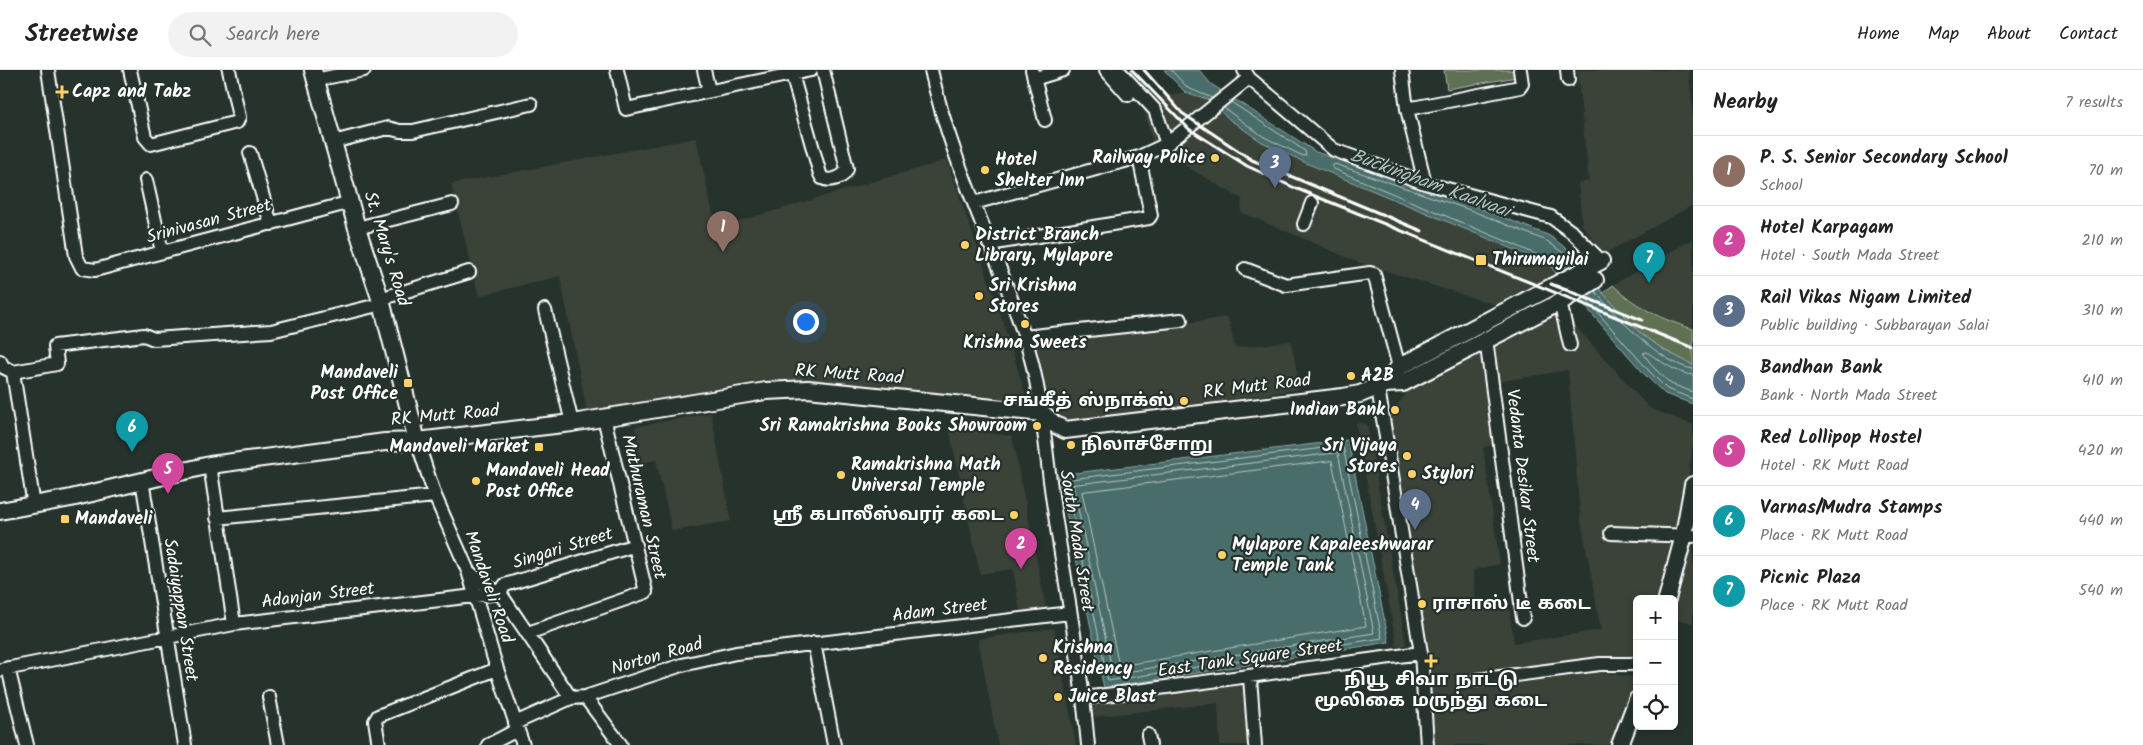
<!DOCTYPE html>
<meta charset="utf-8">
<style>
:root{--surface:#fff;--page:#f2f2f2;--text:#222;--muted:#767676;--line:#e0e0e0;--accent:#857141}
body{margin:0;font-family:Kalam,"Noto Sans Tamil",sans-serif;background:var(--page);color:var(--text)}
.controls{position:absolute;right:15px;bottom:15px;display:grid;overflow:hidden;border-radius:8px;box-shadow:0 2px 8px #0003}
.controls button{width:45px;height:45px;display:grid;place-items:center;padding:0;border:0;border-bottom:1px solid var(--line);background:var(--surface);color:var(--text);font:25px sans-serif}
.you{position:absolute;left:805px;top:251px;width:18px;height:18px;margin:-12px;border:4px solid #fff;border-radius:50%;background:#1a73e8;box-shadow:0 0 0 8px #1a73e833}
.badge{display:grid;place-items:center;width:32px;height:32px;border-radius:50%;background:var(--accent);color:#fff;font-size:16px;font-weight:700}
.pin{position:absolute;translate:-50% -41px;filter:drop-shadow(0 1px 2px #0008)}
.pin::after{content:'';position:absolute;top:26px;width:18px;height:15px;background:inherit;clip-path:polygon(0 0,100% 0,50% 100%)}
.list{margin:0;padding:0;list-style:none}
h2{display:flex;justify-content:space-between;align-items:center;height:65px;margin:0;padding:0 20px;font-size:21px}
h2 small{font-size:16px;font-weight:400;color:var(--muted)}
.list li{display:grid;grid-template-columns:32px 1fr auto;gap:15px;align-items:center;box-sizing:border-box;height:70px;padding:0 20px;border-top:1px solid var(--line)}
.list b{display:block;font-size:19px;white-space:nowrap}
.list p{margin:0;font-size:16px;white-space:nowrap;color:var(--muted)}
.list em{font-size:16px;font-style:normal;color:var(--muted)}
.icon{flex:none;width:28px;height:28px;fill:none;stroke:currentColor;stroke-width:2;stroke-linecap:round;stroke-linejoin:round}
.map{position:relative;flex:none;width:1693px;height:675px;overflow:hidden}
header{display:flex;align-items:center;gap:30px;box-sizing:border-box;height:70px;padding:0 25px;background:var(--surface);border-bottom:1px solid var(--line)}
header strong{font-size:24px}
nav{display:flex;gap:28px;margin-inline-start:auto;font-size:18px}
.search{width:350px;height:45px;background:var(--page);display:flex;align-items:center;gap:12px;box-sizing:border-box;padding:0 18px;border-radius:28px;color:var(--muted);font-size:19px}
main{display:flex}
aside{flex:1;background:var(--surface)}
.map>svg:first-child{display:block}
.built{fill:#3a4338}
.green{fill:#5f7052;stroke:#afb8a8}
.water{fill:#486d6b;stroke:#91a7a6}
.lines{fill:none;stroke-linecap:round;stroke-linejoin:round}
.shore{stroke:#b6c5c4;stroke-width:1}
.minor-casing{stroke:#fff;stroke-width:16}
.major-casing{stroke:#fff;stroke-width:20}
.minor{stroke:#26332d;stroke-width:12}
.major{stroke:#26332d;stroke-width:16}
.rail{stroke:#fff;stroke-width:3}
.poi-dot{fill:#ffd166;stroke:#26332d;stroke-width:2}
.labels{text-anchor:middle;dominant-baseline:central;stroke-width:4.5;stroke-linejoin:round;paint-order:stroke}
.poi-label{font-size:18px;font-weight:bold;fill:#fff;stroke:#26332d;text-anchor:start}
.street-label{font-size:18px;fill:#fff;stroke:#26332d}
.water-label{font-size:19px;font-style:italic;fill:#adbdbc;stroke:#26332d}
</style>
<header>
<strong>Streetwise</strong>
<div class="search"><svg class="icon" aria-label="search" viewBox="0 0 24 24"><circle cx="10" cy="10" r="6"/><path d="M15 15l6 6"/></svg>Search here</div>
<nav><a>Home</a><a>Map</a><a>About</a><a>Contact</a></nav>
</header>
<main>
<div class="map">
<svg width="1693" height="675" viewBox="0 0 1693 675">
<rect width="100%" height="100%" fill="#26332d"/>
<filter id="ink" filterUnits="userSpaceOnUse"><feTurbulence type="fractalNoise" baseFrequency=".02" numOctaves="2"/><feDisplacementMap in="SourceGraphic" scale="10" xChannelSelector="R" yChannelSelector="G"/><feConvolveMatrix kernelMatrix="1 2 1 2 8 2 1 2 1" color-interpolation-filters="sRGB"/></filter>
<g filter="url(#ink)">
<path class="built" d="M1577,0H1689L1693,47V135L1604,184L1582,155L1578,113L1589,111Z
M1185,22L1207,29L1230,50L1262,72L1306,93L1518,181L1550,196L1554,201L1583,185L1591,195L1503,237L1360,193L1241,142L1242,129L1179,92L1155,81L1141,30Z
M696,68L716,158L947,90L1003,252L1030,339L1005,338L761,311L587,341L560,206L479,226L451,114Z
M1693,169V259L1671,252L1628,230L1613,215Z
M1560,239L1649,338L1693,355V374L1683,441L1660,529H1637V594L1596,595L1469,613L1468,620L1604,602L1636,608L1614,675H1430L1383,357L1396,336L1412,317L1484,283L1496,375L1483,377L1500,494L1473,500L1476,534L1508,530L1514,573L1601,560L1580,444L1568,300L1497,312L1492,274Z
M1228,247L1235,278L1291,271L1300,319L1069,355L1044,347L1026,276Z
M711,343L731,451L672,461L656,390L641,393L635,357Z
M1356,353L1367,354L1406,575L1397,577Z
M949,358L1012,366L1048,547L1021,548L1013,499L980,504Z
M1693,450V553L1674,549V541Z
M1054,558L1076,675H998L978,569Z
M1248,614L1250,675H1220L1218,633L1091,647L1093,633Z"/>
<path class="green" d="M1444,0H1516L1517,7L1447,19Z
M1613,215C1635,237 1663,250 1693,259V295L1664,280L1641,264L1603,223Z"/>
<path class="water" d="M1164,0H1199L1211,14L1316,82L1472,135L1550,166L1571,182L1603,223L1641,264L1664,280L1693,295V334L1665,324L1646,306L1550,196L1518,181L1306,93L1262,72L1230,50L1207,29L1185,22Z
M1348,370L1389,572L1104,618L1058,405Z"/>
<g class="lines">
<path class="shore" d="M1171,0L1188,18L1212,28
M1224,38L1264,67L1303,86L1306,85L1305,81L1231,32
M1561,201L1552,192L1520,177L1334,99L1332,96L1335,94L1470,140L1547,171L1567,186L1574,194
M1595,221C1614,245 1662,295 1693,299
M1585,228L1650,302L1667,319L1693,329
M1693,305C1677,304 1659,290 1647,282L1643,283L1654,298L1671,314L1693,322
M1343,376L1382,568L1108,611L1066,410Z
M1338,383L1374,563L1113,604L1073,415Z
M1332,391L1366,556L1119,596L1082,422Z"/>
<g class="minor-casing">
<path id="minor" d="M48,0L76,186L82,198L95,200L351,132
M130,0L145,67L151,74L237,52L239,47L229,0
M617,0L626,39L811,0
M704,0L709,21
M931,0C951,93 996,178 1025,268C1043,323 1045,382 1054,439C1066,518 1081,596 1088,675
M1032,0L1045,50
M1106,0L1128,25
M1118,0L1155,40L1167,74
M1244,0L1249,8L1334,80L1425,113L1551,147L1573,163L1601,191
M1402,0L1407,39L1425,113
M1567,0L1568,10
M792,4L820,104L822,108C830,112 844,108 847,99L823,0
M1034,9L1063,0
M315,10L364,0
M1407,39L1520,17L1522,14L1520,0
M333,72L388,58L400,61H413L531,34
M250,83L271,154
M146,110L162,182
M974,133L1139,87L1167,74L1249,8
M1304,154L1312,133
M357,158L452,134
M989,174L1149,148L1151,145L1139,87
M1245,199L1286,215L1370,203L1374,204L1399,297
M380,229L469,202
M1560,232L1570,275
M545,240L572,353
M1024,267L1181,250
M1486,269L1523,548
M0,291L3,297L13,302L34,436
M13,302L57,294L55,276L144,265L154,269L271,261L382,234
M1378,318L1421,583L1427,675
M417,371L435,426L468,501L497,599L523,675
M210,395L234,554
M142,410L185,675
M217,448L435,426
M1611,463L1693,466
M468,501L486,516L500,523L571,628
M528,563L646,522L606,356
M814,573L834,675
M8,598L27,675
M0,600L234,554L500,523L505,515L636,475
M1250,607L1255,675
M1477,610L1600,594H1637
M269,627L278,675
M585,627L621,675
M1084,628L1421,583
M515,653L571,628L585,627L682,595L736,583L1070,543
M1148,665L1150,675
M379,675L375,651L378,646L497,599
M488,675L517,660"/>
</g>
<g class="major-casing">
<path id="major" d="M313,0L357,158L382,234L417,371
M1385,314L1403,313L1560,232L1595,210
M0,441L71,428L210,395L385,372L417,371L572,353L766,321L808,319L1042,343L1054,354L1065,360L1343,327L1360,324L1385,314L1399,297L1601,191
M1667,529L1684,465L1693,415
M1620,675L1637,630"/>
</g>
<use href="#minor" class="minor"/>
<use href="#major" class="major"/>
<path class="rail" d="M1132,0L1189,59L1247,96L1295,118L1693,278
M1144,0L1182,43L1252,90L1422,161
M1551,214L1642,250"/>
</g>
</g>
<g class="poi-dot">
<path d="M59.5 14.5h5v5h5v5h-5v5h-5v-5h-5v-5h5z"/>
<circle cx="1215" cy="88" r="5"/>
<circle cx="985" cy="100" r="5"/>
<circle cx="965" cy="175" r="5"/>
<rect x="1475" y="184" width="12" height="12" rx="2.5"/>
<circle cx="979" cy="226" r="5"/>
<circle cx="1025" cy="254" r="5"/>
<circle cx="1351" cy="306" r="5"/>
<rect x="403" y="308" width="10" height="10" rx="2.5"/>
<circle cx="1184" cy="331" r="5"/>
<circle cx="1395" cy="340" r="5"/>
<circle cx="1037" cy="356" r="5"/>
<circle cx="1071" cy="375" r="5"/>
<rect x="534" y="372" width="10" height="10" rx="2.5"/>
<circle cx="1407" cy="386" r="5"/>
<circle cx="1412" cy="404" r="5"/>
<circle cx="841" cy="405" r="5"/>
<circle cx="476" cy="411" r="5"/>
<circle cx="1014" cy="445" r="5"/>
<rect x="60" y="444" width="10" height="10" rx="2.5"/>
<circle cx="1222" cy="485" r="5"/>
<circle cx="1422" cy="534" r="5"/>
<circle cx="1043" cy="588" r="5"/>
<path d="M1428.5 583.5h5v5h5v5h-5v5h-5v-5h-5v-5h5z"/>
<circle cx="1058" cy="627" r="5"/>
</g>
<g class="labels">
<g class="poi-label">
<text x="72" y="22">Capz and Tabz</text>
<text x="1205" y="88" text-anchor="end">Railway Police</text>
<text x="995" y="90">Hotel<tspan x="995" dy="21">Shelter Inn</tspan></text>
<text x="975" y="165">District Branch<tspan x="975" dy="21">Library, Mylapore</tspan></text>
<text x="1492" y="190">Thirumayilai</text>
<text x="989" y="216">Sri Krishna<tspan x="989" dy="21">Stores</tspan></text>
<text x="1025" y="273" text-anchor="middle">Krishna Sweets</text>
<text x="398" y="303" text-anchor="end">Mandaveli<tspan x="398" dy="21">Post Office</tspan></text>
<text x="1361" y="306">A2B</text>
<text x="1174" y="331" text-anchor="end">சங்கீத் ஸ்நாக்ஸ்</text>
<text x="1385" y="340" text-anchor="end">Indian Bank</text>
<text x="1027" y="356" text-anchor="end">Sri Ramakrishna Books Showroom</text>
<text x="1081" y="375">நிலாச்சோறு</text>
<text x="1397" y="376" text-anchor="end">Sri Vijaya<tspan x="1397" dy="21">Stores</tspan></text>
<text x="529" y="377" text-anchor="end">Mandaveli Market</text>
<text x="851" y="395">Ramakrishna Math<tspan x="851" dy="21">Universal Temple</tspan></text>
<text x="486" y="401">Mandaveli Head<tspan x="486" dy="21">Post Office</tspan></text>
<text x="1422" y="404">Stylori</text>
<text x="1004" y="445" text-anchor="end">ஶ்ரீ கபாலீஸ்வரர் கடை</text>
<text x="75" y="449">Mandaveli</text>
<text x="1232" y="475">Mylapore Kapaleeshwarar<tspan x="1232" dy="21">Temple Tank</tspan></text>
<text x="1432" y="534">ராசாஸ் டீ கடை</text>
<text x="1053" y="578">Krishna<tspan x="1053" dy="21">Residency</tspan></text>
<text x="1431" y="610" text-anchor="middle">நியூ சிவா நாட்டு<tspan x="1431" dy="21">மூலிகை மருந்து கடை</tspan></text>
<text x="1068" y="627">Juice Blast</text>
</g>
<g class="street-label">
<text transform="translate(209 152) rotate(-15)">Srinivasan Street</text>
<text transform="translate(386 179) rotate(73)">St. Mary's Road</text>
<text transform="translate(849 305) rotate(4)">RK Mutt Road</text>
<text transform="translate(1257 317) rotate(-7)">RK Mutt Road</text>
<text transform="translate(445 346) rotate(-5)">RK Mutt Road</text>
<text transform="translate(1522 406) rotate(83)">Vedanta Desikar Street</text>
<text transform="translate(643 437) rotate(77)">Muthuraman Street</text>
<text transform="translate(1076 471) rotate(81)">South Mada Street</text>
<text transform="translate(563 479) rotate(-17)">Singari Street</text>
<text transform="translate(488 517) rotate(71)">Mandaveli Road</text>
<text transform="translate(318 526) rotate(-7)">Adanjan Street</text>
<text transform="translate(180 540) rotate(81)">Sadaiyappan Street</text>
<text transform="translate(940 541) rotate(-7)">Adam Street</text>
<text transform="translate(657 587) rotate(-16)">Norton Road</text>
<text transform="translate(1250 589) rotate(-8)">East Tank Square Street</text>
</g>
<g class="water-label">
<text transform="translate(1430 114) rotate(20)">Buckingham Kaalvaai</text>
</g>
</g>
</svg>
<div class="controls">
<button>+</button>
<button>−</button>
<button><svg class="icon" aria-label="locate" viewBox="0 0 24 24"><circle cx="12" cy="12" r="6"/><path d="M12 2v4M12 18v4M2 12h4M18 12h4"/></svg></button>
</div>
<div class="you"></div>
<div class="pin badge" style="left:723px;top:182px;background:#8d6e63">1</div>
<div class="pin badge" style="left:1021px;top:499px;background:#d1479c">2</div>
<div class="pin badge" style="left:1275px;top:118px;background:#5c6f8a">3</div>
<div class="pin badge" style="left:1415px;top:460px;background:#5c6f8a">4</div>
<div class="pin badge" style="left:168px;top:424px;background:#d1479c">5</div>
<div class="pin badge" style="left:132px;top:382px;background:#0f9aa8">6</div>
<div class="pin badge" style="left:1649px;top:213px;background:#0f9aa8">7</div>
</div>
<aside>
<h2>Nearby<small>7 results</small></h2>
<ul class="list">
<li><span class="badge" style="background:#8d6e63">1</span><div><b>P. S. Senior Secondary School</b><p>School</p></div><em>70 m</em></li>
<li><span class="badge" style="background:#d1479c">2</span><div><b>Hotel Karpagam</b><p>Hotel · South Mada Street</p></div><em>210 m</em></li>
<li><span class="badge" style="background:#5c6f8a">3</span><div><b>Rail Vikas Nigam Limited</b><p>Public building · Subbarayan Salai</p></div><em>310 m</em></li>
<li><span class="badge" style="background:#5c6f8a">4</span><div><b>Bandhan Bank</b><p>Bank · North Mada Street</p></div><em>410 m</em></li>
<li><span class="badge" style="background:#d1479c">5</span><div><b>Red Lollipop Hostel</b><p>Hotel · RK Mutt Road</p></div><em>420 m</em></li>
<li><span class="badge" style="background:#0f9aa8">6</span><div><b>Varnas/Mudra Stamps</b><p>Place · RK Mutt Road</p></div><em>440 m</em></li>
<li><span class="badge" style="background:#0f9aa8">7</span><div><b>Picnic Plaza</b><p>Place · RK Mutt Road</p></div><em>540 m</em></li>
</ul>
</aside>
</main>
